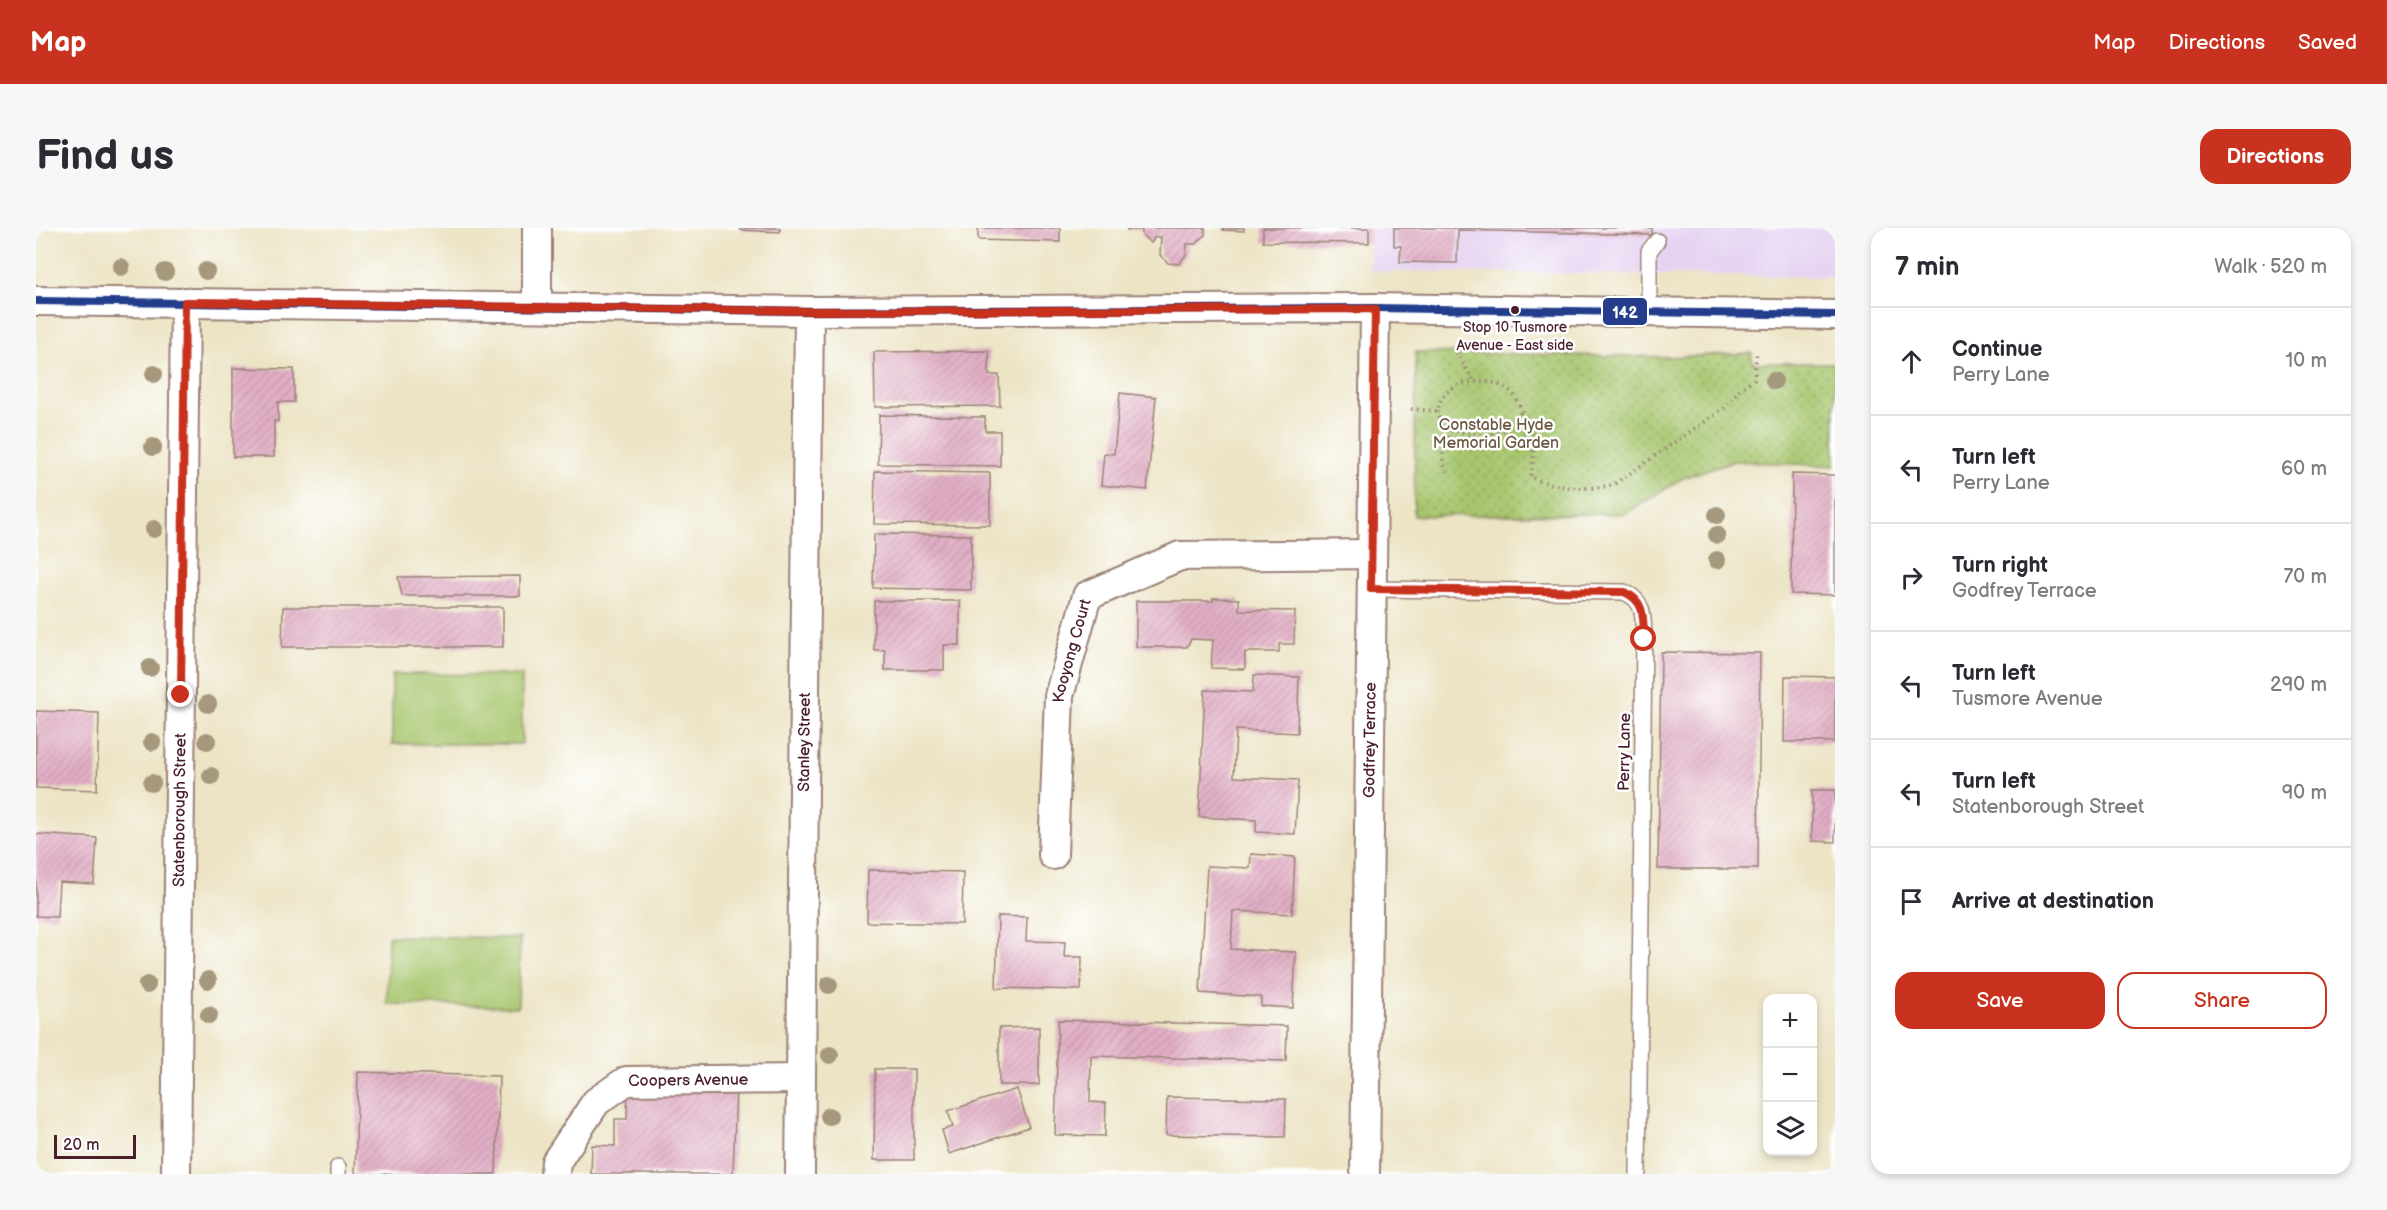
<!DOCTYPE html>
<meta charset="utf-8">
<style>
:root{--surface:#fff;--page:#f7f7f7;--text:#2b2b33;--muted:#7c7c81;--line:#e1e1e2;--accent:#c8321e}
body{margin:0;font-family:"Balsamiq Sans",sans-serif;background:var(--page);color:var(--text)}
.controls{position:absolute;right:18px;bottom:18px;display:grid;overflow:hidden;border-radius:12px;box-shadow:0 3px 9px #0003}
.controls button{width:54px;height:54px;display:grid;place-items:center;padding:0;border:0;border-bottom:2px solid var(--line);background:var(--surface);color:var(--text);font:30px sans-serif}
.scale{position:absolute;left:18px;bottom:15px;width:82px;box-sizing:border-box;padding-left:6px;border:3px solid #4a1f2b;border-top:0;font-size:16px;line-height:21px;white-space:nowrap;color:#4a1f2b;-webkit-text-stroke:4px #fff;paint-order:stroke}
.stop{position:absolute;width:18px;height:18px;margin:-14px;border:4px solid #c8321e;border-radius:50%;background:#fff}
.stop.end{background:#c8321e;border-color:#fff;box-shadow:0 2px 6px #0008}
.list{margin:0;padding:0;list-style:none}
h2{display:flex;justify-content:space-between;align-items:center;height:78px;margin:0;padding:0 24px;font-size:26px}
h2 small{font-size:20px;font-weight:400;color:var(--muted)}
.list li{display:grid;grid-template-columns:39px 1fr auto;gap:18px;align-items:center;box-sizing:border-box;height:108px;padding:0 24px;border-top:2px solid var(--line)}
.list b{display:block;font-size:22px;white-space:nowrap}
.list p{margin:0;font-size:20px;white-space:nowrap;color:var(--muted)}
.list em{font-size:20px;font-style:normal;color:var(--muted)}
.actions{display:flex;gap:12px;padding:18px 24px}
.actions a{flex:1;padding:14px 0;border:2px solid var(--accent);border-radius:18px;text-align:center;font-size:21px;color:var(--accent)}
.actions .main{background:var(--accent);color:#fff}
.icon{flex:none;width:33px;height:33px;fill:none;stroke:currentColor;stroke-width:2;stroke-linecap:round;stroke-linejoin:round}
.map{position:relative;flex:none;width:1799px;height:946px;overflow:hidden;border-radius:18px}
header{display:flex;align-items:center;gap:36px;box-sizing:border-box;height:84px;padding:0 30px;background:var(--accent);color:#fff}
header strong{font-size:28px}
nav{display:flex;gap:33px;margin-inline-start:auto;font-size:21px}
.intro{display:flex;align-items:center;justify-content:space-between;box-sizing:border-box;height:144px;padding:0 36px}
h1{margin:0;font-size:42px}
.button{padding:15px 27px;border-radius:18px;background:var(--accent);color:#fff;font-size:21px;font-weight:700}
main{display:flex;gap:36px;padding:0 36px}
aside{flex:1;background:var(--surface);border-radius:18px;box-shadow:0 3px 9px #0003}
.map>svg:first-child{display:block}
.built{fill:#e5d3f1}
.green{fill:url(#green-dots);stroke:#78724c;stroke-width:1.5}
.pitch{fill:#a7c66e;stroke:#78724c;stroke-width:1.5}
.building{fill:url(#building-hatch)}
.lines{fill:none;stroke-linecap:round;stroke-linejoin:round}
.lane-casing{stroke:#9b8278;stroke-width:18}
.street-casing{stroke:#9b8278;stroke-width:32}
.path{stroke:#9b8278;stroke-width:4;stroke-dasharray:1.5 4.5;stroke-linecap:butt}
.lane{stroke:#fff;stroke-width:15}
.street{stroke:#fff;stroke-width:28}
.bus-1-casing{stroke:#fff;stroke-width:12}
.bus-1{stroke:#243e8c;stroke-width:8}
.tree{fill:#a5987d}
.route{stroke:#c8321e;stroke-width:8}
.bus-dot{fill:#4a1f2b;stroke:#fff;stroke-width:2}
.labels{text-anchor:middle;dominant-baseline:central;stroke-width:5;stroke-linejoin:round;paint-order:stroke}
.bus-label{font-size:14px;fill:#4a1f2b;stroke:#fff}
.park-label{font-size:16px;fill:#6b5942;stroke:#fff}
.street-label{font-size:16px;fill:#4a1f2b;stroke:#fff}
.line-badge{stroke:#fff;stroke-width:2}
.badge-label{font-size:16px;text-anchor:middle;font-weight:bold;fill:#fff}
</style>
<header>
<strong>Map</strong>
<nav><a>Map</a><a>Directions</a><a>Saved</a></nav>
</header>
<div class="intro"><h1>Find us</h1><a class="button">Directions</a></div>
<main>
<div class="map">
<svg width="1799" height="946" viewBox="0 0 1799 946">
<defs>
<pattern id="green-dots" width="8" height="8" patternUnits="userSpaceOnUse" patternTransform="scale(1.5)"><rect width="8" height="8" fill="#a7c66e"/><path d="M2 2h.1M6 6h.1" fill="none" stroke="#8aa05b" stroke-width="1.8" stroke-linecap="round"/></pattern>
<pattern id="building-hatch" width="6" height="6" patternUnits="userSpaceOnUse" patternTransform="scale(1.5)"><rect width="6" height="6" fill="#e1aec5"/><path d="M-1 1l2-2M0 6l6-6M5 7l2-2" fill="none" stroke="#c395a9"/></pattern>
</defs>
<rect width="100%" height="100%" fill="#fff"/>
<filter id="ink" filterUnits="userSpaceOnUse"><feTurbulence type="fractalNoise" baseFrequency=".0167" numOctaves="2"/><feDisplacementMap in="SourceGraphic" scale="12" xChannelSelector="R" yChannelSelector="G"/><feConvolveMatrix kernelMatrix="1 2 1 2 8 2 1 2 1" color-interpolation-filters="sRGB"/></filter>
<filter id="wash" filterUnits="userSpaceOnUse"><feTurbulence type="fractalNoise" baseFrequency=".008" numOctaves="4" result="noise"/><feDisplacementMap in="SourceGraphic" scale="24" xChannelSelector="R" yChannelSelector="G"/><feGaussianBlur stdDeviation="1.35" result="paint"/><feColorMatrix in="noise" values="0 0 0 0 0 0 0 0 0 0 0 0 0 0 0 0 0 1.4 0 .05"/><feComposite in="paint" operator="in"/></filter>
<g filter="url(#wash)">
<rect width="100%" height="100%" fill="#ece4c5"/>
<path class="built" d="M1334,0H1799V49L1334,43Z"/>
<path class="green" d="M1380,124L1635,129L1716,125V135H1799V238L1696,233L1647,250L1589,286L1378,288Z"/>
<path class="pitch" d="M356,446L486,447V516H356Z
M352,708L484,710L482,779L351,776Z"/>
<g id="blocks">
<path class="building" d="M704,0H744V4L704,2Z
M942,0H1024V14L942,12Z
M1091,0H1169V7L1160,16H1151L1150,27L1143,36L1132,35L1124,27L1125,9H1119L1115,15L1106,7V2H1091Z
M1187,0H1208V3L1187,2Z
M1227,0H1333V15L1227,14Z
M1358,0H1616V7L1422,2L1421,35L1364,34L1365,18H1358Z
M953,123V147H963L964,178L839,179L838,124Z
M197,140L258,141V174H242V193H238V229H197Z
M1084,165L1120,169L1111,262L1065,257L1068,225L1078,226Z
M843,187L949,189V203H964V238L842,236Z
M839,243L954,245V297L838,296Z
M1756,246L1799,247V367L1755,366Z
M838,306L935,307V362L837,360Z
M484,348V368H366L362,349Z
M1177,370L1203,371V382L1259,383L1258,416H1243V424H1209V441L1175,440L1177,412L1155,411L1151,419H1100V373H1177Z
M838,373H924V417H908V442H849V422H838Z
M247,379H467V419H246Z
M1625,424L1724,425L1722,641H1622Z
M1218,447L1263,449L1261,505L1200,502L1198,549L1262,552L1259,606L1220,604V592L1163,589L1169,462L1217,464Z
M1749,448L1799,449V514H1748Z
M0,483L63,485L61,562L0,560Z
M1776,562H1799V614L1776,613Z
M0,606L61,610L58,656L23,654L21,689L0,688Z
M1215,626L1259,629L1256,686L1197,683L1195,721L1260,724L1257,780L1225,778V769L1164,765L1171,638L1214,640Z
M832,642L927,644L926,696L831,694Z
M962,688L991,689L990,713L1029,714L1028,729H1046L1045,762L960,760Z
M1022,792L1251,798L1250,833L1055,828L1054,874L1070,875L1069,908L1019,907Z
M1003,799V857H963V800Z
M839,841H878V932H838Z
M322,844L463,848L460,946H319Z
M592,857L700,860L697,946H555L556,917L579,918V891H591Z
M981,861L993,899L913,926L906,902L917,899L912,883Z
M1131,869L1250,871L1249,909L1130,907Z"/>
</g>
</g>
<g filter="url(#ink)">
<use href="#blocks" fill-opacity="0" stroke="#9b8278" stroke-width="1.5"/>
<g class="lines">
<g class="lane-casing">
<path id="lane" d="M1613,84V23L1621,13
M1336,361L1588,364C1610,373 1607,390 1608,411L1602,946
M302,946V939"/>
</g>
<g class="street-casing">
<g id="street">
<path d="M0,73L773,83L1339,80L1799,87"/>
<path d="M501,78V0"/>
<path id="s1" d="M1017,627L1023,468L1051,368L1144,328L1336,326"/>
<path id="s2" d="M140,946L149,74"/>
<path id="s3" d="M519,946L520,934L560,874L590,853L765,851"/>
<path id="s4" d="M764,946L773,83"/>
<path id="s5" d="M1329,946L1339,80"/>
</g>
</g>
<path class="path" d="M1418,119L1438,154
M1375,181L1401,183C1403,179 1404,174 1406,170C1421,149 1461,148 1477,166C1481,171 1483,177 1486,183C1498,208 1501,222 1494,249C1520,260 1549,263 1577,257L1690,179L1703,162L1718,151L1721,122
M1401,183L1404,195C1427,210 1478,215 1485,181
M1411,244C1404,229 1406,217 1416,203"/>
<use href="#lane" class="lane"/>
<use href="#street" class="street"/>
<g class="bus-1-casing">
<path id="bus-1" d="M0,73L773,83L1339,80L1799,87"/>
</g>
<use href="#bus-1" class="bus-1"/>
</g>
<g class="tree">
<circle cx="85" cy="39" r="9"/>
<circle cx="170" cy="43" r="9"/>
<circle cx="129" cy="44" r="9"/>
<circle cx="118" cy="146" r="9"/>
<circle cx="1738" cy="153" r="9"/>
<circle cx="117" cy="219" r="9"/>
<circle cx="1681" cy="287" r="9"/>
<circle cx="118" cy="301" r="9"/>
<circle cx="1681" cy="307" r="9"/>
<circle cx="1681" cy="332" r="9"/>
<circle cx="114" cy="440" r="9"/>
<circle cx="172" cy="476" r="9"/>
<circle cx="171" cy="513" r="9"/>
<circle cx="116" cy="514" r="9"/>
<circle cx="175" cy="548" r="9"/>
<circle cx="116" cy="555" r="9"/>
<circle cx="172" cy="752" r="9"/>
<circle cx="111" cy="757" r="9"/>
<circle cx="793" cy="757" r="9"/>
<circle cx="173" cy="787" r="9"/>
<circle cx="794" cy="827" r="9"/>
<circle cx="793" cy="888" r="9"/>
</g>
</g>
<g class="lines" filter="url(#ink)">
<path class="route" d="M145,467L149,74L773,83L1339,81L1335,361L1588,364C1610,373 1607,390 1608,411"/>
</g>
<circle class="bus-dot" cx="1479" cy="82" r="5"/>
<g class="labels">
<g class="bus-label">
<text x="1479" y="99">Stop 10 Tusmore<tspan x="1479" dy="18">Avenue - East side</tspan></text>
</g>
<g class="park-label">
<text x="1460" y="197">Constable Hyde<tspan x="1460" dy="18">Memorial Garden</tspan></text>
</g>
<g class="street-label">
<text stroke="none"><textPath href="#s1" startOffset="206">Kooyong Court</textPath></text>
<text stroke="none"><textPath href="#s5" startOffset="434">Godfrey Terrace</textPath></text>
<text stroke="none"><textPath href="#s4" startOffset="432">Stanley Street</textPath></text>
<text transform="translate(1589 524) rotate(-89)">Perry Lane</text>
<text stroke="none"><textPath href="#s2" startOffset="364">Statenborough Street</textPath></text>
<text stroke="none"><textPath href="#s3" startOffset="183">Coopers Avenue</textPath></text>
</g>
</g>
<rect class="line-badge" x="1566" y="69" width="46" height="29" rx="6" fill="#243e8c"/>
<g class="badge-label">
<text x="1589" y="90">142</text>
</g>
</svg>
<div class="controls">
<button>+</button>
<button>−</button>
<button><svg class="icon" aria-label="layers" viewBox="0 0 24 24"><path d="M12 4l9 5-9 5-9-5zM3 14l9 5 9-5"/></svg></button>
</div>
<div class="scale">20 m</div>
<div class="stop" style="left:1608px;top:411px"></div>
<div class="stop end" style="left:145px;top:467px"></div>
</div>
<aside>
<h2>7 min<small>Walk · 520 m</small></h2>
<ul class="list">
<li><svg class="icon" aria-label="ahead" viewBox="0 0 24 24"><path d="M12 20V5M6 11l6-6 6 6"/></svg><div><b>Continue</b><p>Perry Lane</p></div><em>10 m</em></li>
<li><svg class="icon" aria-label="left" viewBox="0 0 24 24"><path d="M17 20v-9H6M10 6l-5 5 5 5"/></svg><div><b>Turn left</b><p>Perry Lane</p></div><em>60 m</em></li>
<li><svg class="icon" aria-label="right" viewBox="0 0 24 24"><path d="M7 20v-9h11M14 6l5 5-5 5"/></svg><div><b>Turn right</b><p>Godfrey Terrace</p></div><em>70 m</em></li>
<li><svg class="icon" aria-label="left" viewBox="0 0 24 24"><path d="M17 20v-9H6M10 6l-5 5 5 5"/></svg><div><b>Turn left</b><p>Tusmore Avenue</p></div><em>290 m</em></li>
<li><svg class="icon" aria-label="left" viewBox="0 0 24 24"><path d="M17 20v-9H6M10 6l-5 5 5 5"/></svg><div><b>Turn left</b><p>Statenborough Street</p></div><em>90 m</em></li>
<li><svg class="icon" aria-label="arrive" viewBox="0 0 24 24"><path d="M6 21V4h12l-3 4 3 4H6"/></svg><div><b>Arrive at destination</b></div></li>
</ul>
<div class="actions"><a class="main">Save</a><a>Share</a></div>
</aside>
</main>
